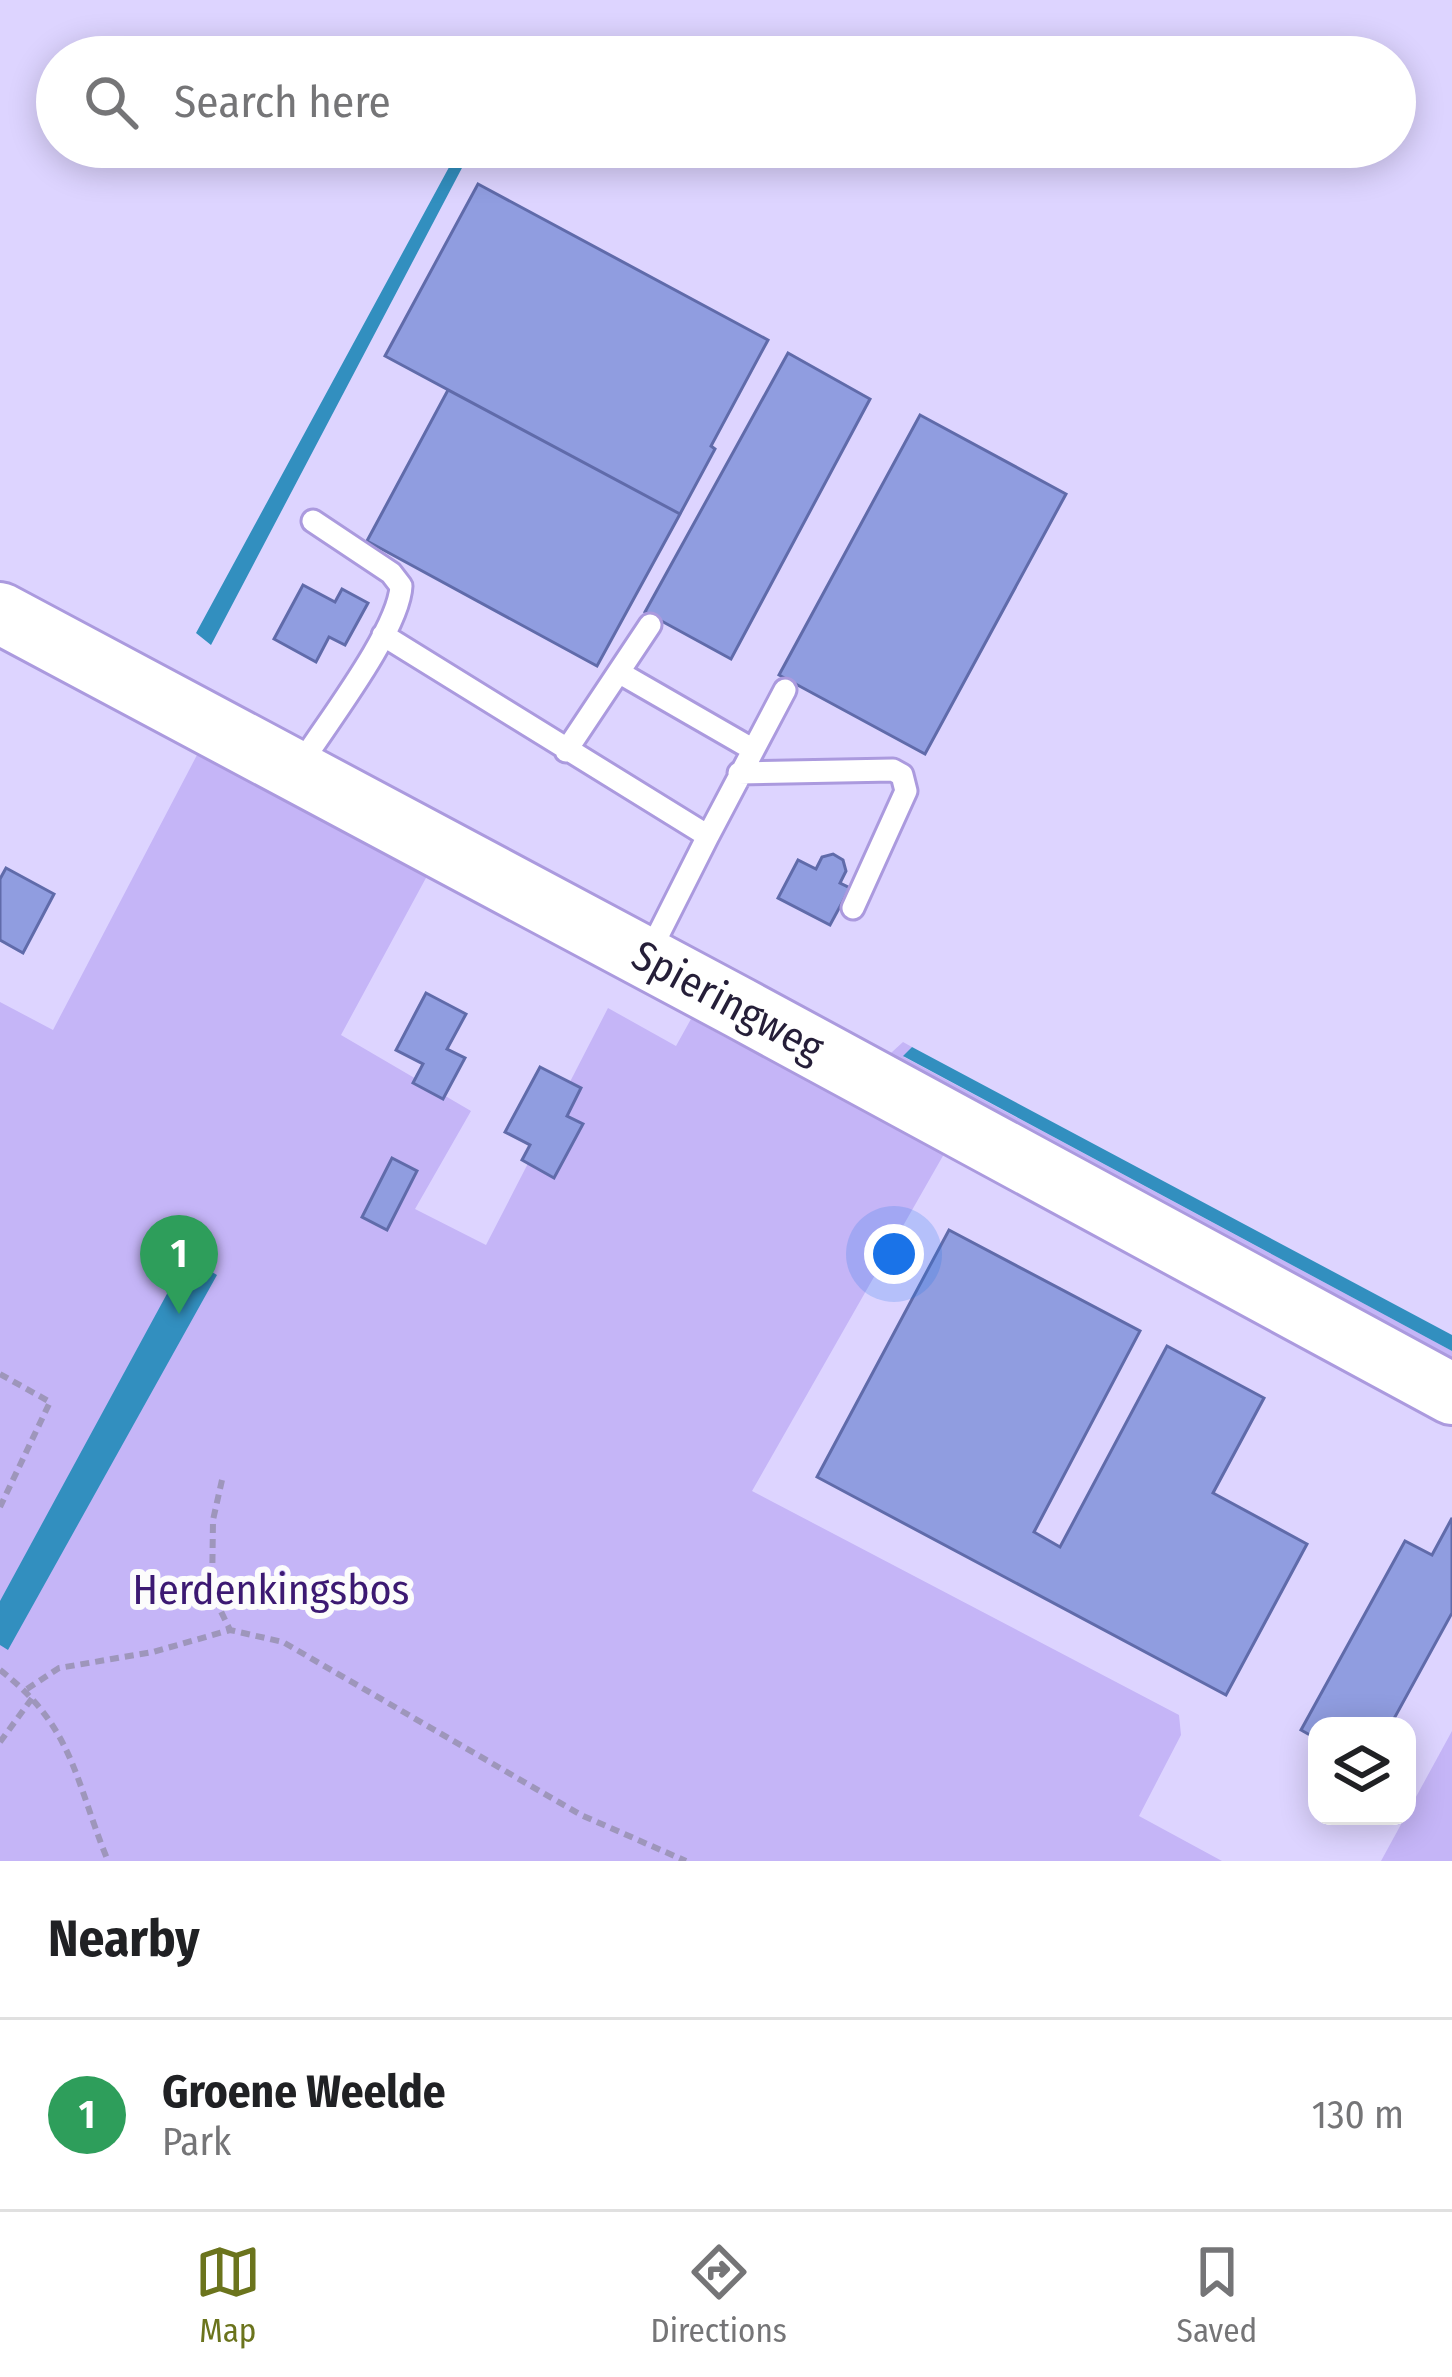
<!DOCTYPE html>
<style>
:root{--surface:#fff;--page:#f6f6f6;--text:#202124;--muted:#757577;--line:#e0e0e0;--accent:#6b741d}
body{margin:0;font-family:"Fira Sans Condensed",sans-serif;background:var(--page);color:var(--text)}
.controls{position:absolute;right:36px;bottom:36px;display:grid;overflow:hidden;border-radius:24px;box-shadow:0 6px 30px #0003}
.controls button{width:108px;height:108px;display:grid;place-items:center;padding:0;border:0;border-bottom:3px solid var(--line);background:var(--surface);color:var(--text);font:60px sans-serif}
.you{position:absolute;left:894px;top:1254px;width:42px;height:42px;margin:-30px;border:9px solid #fff;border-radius:50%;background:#1a73e8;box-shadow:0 0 0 18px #1a73e833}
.badge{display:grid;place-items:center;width:78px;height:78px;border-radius:50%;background:var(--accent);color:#fff;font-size:39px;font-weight:700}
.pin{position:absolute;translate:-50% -99px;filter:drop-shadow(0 3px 6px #0008)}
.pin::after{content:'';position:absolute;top:63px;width:42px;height:36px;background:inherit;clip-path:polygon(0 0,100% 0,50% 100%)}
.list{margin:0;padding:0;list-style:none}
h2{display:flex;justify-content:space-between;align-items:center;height:156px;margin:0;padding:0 48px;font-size:51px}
h2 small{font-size:39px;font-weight:400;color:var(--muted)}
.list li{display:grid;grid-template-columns:78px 1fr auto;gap:36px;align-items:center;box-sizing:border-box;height:192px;padding:0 48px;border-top:3px solid var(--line)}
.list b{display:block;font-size:45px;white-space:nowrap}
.list p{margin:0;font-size:39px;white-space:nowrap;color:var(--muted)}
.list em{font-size:39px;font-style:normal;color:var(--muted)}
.icon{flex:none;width:66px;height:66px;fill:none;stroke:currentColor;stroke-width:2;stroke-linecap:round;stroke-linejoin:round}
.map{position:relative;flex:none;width:1452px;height:1861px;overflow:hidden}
.search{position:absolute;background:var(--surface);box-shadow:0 6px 30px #0003;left:36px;right:36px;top:36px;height:132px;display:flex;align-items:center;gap:30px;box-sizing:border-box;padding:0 42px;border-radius:66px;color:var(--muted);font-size:45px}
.sheet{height:348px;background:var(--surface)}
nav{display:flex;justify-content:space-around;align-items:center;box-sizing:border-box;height:168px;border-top:3px solid var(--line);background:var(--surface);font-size:33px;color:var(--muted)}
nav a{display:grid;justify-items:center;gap:6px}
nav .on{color:var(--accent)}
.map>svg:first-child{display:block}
.green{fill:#c5b5f7}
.water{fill:#328fbf}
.building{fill:#909de0;stroke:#606baa;stroke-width:3}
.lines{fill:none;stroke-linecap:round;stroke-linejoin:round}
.lane-casing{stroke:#ab9ade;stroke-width:27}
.secondary-casing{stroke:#ab9ade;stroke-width:66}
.path{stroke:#9e96bb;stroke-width:6;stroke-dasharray:9 6;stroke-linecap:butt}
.lane{stroke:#fff;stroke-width:21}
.secondary{stroke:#fff;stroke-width:60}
.labels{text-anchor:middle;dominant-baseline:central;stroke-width:12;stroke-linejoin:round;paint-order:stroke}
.street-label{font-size:42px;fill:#251e38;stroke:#fcfcfc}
.park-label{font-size:42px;fill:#3c1972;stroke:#fcfcfc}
</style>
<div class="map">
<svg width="1452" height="1861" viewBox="0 0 1452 1861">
<rect width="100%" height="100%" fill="#ddd4ff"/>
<path class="green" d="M197,755L427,876L341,1035L471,1111L415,1209L486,1245L608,1008L676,1046L691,1019L699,1023L944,1154L752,1491L1179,1715L1181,1735L1139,1816L1222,1861H0V1002L53,1030Z
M903,1042L912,1047L904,1057L1452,1351V1373L881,1062Z
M1452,1731V1861H1381Z"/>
<path class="water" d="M460,147H473L211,645L196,633Z
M912,1047L1452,1335V1351L903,1056Z
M187,1257L217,1275L8,1650L0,1645V1601Z"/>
<path class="building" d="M478,184L768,340L711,446L715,449L680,514L385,356Z
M788,353L870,399L731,659L645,612Z
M448,390L680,514L597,666L367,541Z
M920,415L1066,494L925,754L779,675Z
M303,585L335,602L342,589L368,603L345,645L329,637L316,662L274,639Z
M833,854L843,860L846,871L840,883L850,888L830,925L778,898L798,860L816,869L822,857Z
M6,868L54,894L23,953L0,940V879Z
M426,993L466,1014L447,1049L465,1058L443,1099L413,1083L423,1064L396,1050Z
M540,1067L581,1088L567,1116L583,1124L554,1178L522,1160L530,1145L505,1132Z
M392,1158L417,1171L387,1230L362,1217Z
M949,1230L1140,1331L1034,1532L1060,1547L1167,1346L1264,1398L1213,1493L1307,1544L1226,1695L817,1477Z
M1452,1518V1613L1390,1726H1317V1739L1301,1730L1405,1541L1432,1555Z"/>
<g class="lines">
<g class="lane-casing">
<path id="lane" d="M383,635L708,836L647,957
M620,673L752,749
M566,751L650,625
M300,765C326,724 399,630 401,586L391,573L313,521
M739,773L893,770L902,775L906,791L853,908
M708,836L785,690"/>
</g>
<g class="secondary-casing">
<g id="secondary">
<path id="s1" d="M0,613L738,1007L1452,1394"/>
</g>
</g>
<path class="path" d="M0,1374L50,1402L0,1507
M222,1480L213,1520L212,1593L230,1630
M0,1670C74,1727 75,1781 108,1861
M27,1689L59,1668L153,1652L230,1630L283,1642L581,1815L686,1861
M0,1742L33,1697"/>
<use href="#lane" class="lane"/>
<use href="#secondary" class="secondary"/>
</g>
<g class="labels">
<g class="street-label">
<text stroke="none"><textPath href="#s1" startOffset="825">Spieringweg</textPath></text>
</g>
<g class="park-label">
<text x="271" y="1590">Herdenkingsbos</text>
</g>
</g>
</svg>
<div class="controls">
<button><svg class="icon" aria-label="layers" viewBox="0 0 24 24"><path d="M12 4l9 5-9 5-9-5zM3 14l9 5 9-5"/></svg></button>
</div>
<div class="you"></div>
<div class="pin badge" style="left:179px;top:1314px;background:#2e9e5b">1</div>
<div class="search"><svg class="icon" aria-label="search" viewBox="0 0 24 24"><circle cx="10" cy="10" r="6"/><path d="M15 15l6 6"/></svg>Search here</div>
</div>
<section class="sheet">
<h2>Nearby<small></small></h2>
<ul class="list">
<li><span class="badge" style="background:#2e9e5b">1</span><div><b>Groene Weelde</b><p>Park</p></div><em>130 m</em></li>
</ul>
</section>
<nav>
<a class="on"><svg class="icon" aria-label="map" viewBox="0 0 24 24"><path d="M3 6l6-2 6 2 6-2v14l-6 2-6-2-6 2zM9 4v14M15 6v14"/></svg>Map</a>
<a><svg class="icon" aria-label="directions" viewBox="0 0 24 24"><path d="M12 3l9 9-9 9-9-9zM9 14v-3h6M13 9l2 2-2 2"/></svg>Directions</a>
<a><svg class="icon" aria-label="saved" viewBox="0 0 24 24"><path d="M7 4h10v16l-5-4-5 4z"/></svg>Saved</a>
</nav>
